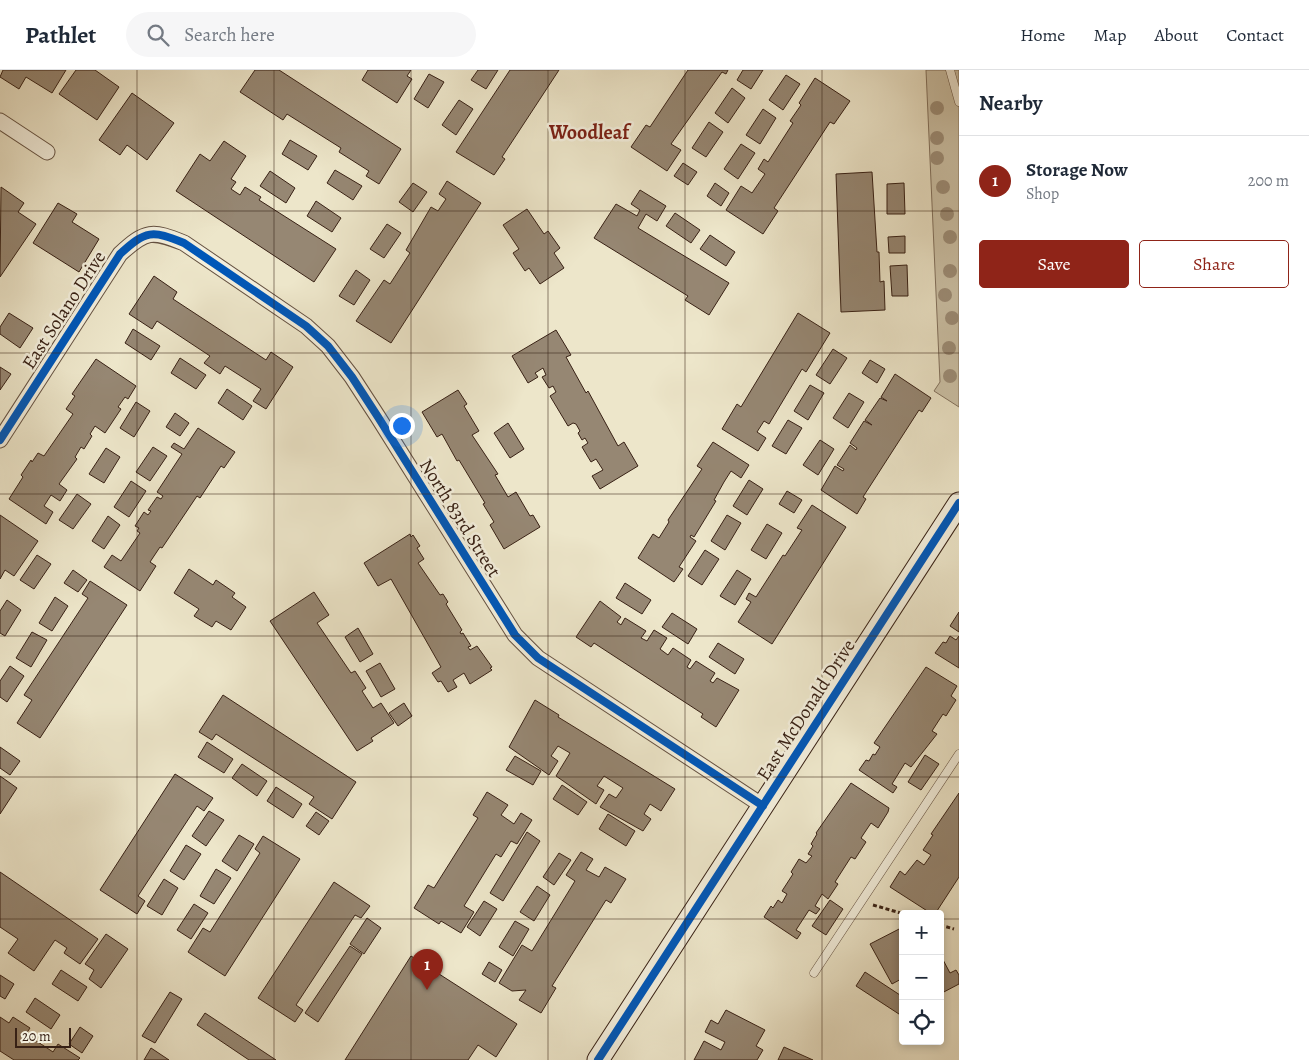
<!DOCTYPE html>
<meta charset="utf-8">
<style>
:root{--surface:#fff;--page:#f6f6f7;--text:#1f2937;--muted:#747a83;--line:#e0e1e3;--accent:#8f2418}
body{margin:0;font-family:Alegreya,serif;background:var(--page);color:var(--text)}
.controls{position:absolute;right:15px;bottom:15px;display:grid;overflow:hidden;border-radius:5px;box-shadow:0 2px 8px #0003}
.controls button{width:45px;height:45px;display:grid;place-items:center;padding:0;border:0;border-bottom:1px solid var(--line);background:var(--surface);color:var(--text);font:25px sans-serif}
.scale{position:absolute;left:15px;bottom:12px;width:56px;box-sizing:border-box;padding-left:5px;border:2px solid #382115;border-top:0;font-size:14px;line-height:18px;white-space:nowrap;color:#382115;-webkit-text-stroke:4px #f3efdd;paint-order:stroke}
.you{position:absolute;left:401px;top:355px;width:18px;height:18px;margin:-12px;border:4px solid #fff;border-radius:50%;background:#1a73e8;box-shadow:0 0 0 8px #1a73e833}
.badge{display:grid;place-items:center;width:32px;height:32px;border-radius:50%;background:var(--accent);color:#fff;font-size:16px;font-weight:700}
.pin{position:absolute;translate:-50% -41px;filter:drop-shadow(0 1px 2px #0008)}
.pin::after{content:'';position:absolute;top:26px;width:18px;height:15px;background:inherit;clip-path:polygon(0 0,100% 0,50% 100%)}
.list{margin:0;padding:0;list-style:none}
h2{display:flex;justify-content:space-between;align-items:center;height:65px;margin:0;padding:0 20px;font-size:21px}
h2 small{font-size:16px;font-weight:400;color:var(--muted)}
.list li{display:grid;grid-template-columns:32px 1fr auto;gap:15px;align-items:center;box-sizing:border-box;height:90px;padding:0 20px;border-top:1px solid var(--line)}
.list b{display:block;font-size:19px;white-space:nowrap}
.list p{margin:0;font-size:16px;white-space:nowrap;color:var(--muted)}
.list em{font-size:16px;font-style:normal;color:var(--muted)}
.actions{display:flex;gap:10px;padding:15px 20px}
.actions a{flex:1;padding:11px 0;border:1px solid var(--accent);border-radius:5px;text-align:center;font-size:18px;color:var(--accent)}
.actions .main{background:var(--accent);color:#fff}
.icon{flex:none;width:28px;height:28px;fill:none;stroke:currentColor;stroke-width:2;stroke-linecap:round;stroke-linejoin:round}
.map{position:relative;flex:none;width:959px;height:990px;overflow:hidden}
header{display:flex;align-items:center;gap:30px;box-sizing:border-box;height:70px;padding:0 25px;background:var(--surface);border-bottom:1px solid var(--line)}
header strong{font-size:24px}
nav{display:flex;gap:28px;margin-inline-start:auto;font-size:18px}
.search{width:350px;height:45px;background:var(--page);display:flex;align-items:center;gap:12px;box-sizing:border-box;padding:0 18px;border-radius:28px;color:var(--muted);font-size:19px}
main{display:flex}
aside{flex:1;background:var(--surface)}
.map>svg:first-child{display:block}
.green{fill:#cec5ab;stroke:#837360}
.building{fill:#968773;stroke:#382115}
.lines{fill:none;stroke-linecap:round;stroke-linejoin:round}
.lane-casing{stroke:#655242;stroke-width:9}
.street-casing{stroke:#655242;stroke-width:17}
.secondary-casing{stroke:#382115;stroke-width:23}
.path{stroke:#382115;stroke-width:3;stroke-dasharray:4 2.5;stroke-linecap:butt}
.lane{stroke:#f3efdd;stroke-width:8}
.street{stroke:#f3efdd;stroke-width:15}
.secondary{stroke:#f3efdd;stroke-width:21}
.cycleway-casing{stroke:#f3efdd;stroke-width:11}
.cycleway{stroke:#0057b8;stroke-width:8}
.tree{fill:#9e907b}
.grid{fill:none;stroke:#382115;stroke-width:1;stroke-opacity:0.55}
.labels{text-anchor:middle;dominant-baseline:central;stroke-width:5;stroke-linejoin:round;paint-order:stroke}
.street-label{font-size:19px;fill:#382115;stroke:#f3efdd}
.neighbourhood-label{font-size:20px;font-weight:bold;fill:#7a1f14;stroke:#f3efdd}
</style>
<header>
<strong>Pathlet</strong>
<div class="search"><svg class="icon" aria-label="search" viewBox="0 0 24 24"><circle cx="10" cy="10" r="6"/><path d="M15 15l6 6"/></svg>Search here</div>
<nav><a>Home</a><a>Map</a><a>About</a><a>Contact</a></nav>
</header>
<main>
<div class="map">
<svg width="959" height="990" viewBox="0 0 959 990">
<rect width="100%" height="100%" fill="#ede6ca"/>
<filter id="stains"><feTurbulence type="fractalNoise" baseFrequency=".004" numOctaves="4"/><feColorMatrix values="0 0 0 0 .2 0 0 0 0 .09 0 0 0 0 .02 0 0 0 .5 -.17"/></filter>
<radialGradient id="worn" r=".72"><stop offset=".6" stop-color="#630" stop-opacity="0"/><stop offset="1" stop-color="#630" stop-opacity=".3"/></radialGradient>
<path class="green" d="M926,0H959V337L934,321L940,312Z"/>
<path class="building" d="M3,0H66L52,23L26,7L19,19L0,7Z
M76,0H95L119,17L97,50L59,24Z
M255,0H279L401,79L379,114L366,106L369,101L339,82L341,78L287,44L283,50L240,22Z
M368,0H411L407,6L412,9L397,33L362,10Z
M478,0H498L486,19L471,10Z
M510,0H559L502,87L505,89L494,105L456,82Z
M688,0H728L726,4L722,2L671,74L681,80L667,101L631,77L646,55L650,57Z
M743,0H763L751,19L737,10Z
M429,4L444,12L428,38L414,29Z
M786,5L800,14L783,40L769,30Z
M815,8L850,31L834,54L830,52L774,138L778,141L763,164L726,140L741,116L752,123L765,104L758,99L764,89L768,92L793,53L790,51L801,35L799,33Z
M732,18L745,28L728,53L715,43Z
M132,23L174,53L147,90L127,75L120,85L99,70Z
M459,30L473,39L456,65L442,55Z
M763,39L776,48L760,74L746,65Z
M709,52L723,62L706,87L692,78Z
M290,70L317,86L308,100L282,84Z
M224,71L246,86L231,109L236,112L231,119L240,125L245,117L261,127L259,130L336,179L314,212L176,121L200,84L210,91Z
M741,74L755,83L738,109L724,99Z
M683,93L697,102L688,115L674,106Z
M335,100L362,116L353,130L327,113Z
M270,101L295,118L286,133L260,116Z
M872,102L877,182H879L880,212L884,211L885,240L841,242L836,104Z
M447,111L481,133L391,273L356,251L384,210L390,214L410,183L406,180L431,137L438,141L446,129L439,124Z
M413,113L427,122L413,142L399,132Z
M715,113L729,123L721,136L707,126Z
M904,113L905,144H887V114Z
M1,117L24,133L18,142L36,154L0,207Z
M640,120L666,136L657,151L646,144L638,158L729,213L709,245L685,230L688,226L594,168L616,134L637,146L640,140L631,134Z
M316,131L341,148L332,162L307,146Z
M58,133L77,144L72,152L99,169L79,202L33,173Z
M527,139L544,164L548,161L560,178L554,183L564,198L540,214L529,198L525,201L513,183L519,179L503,155Z
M675,143L700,160L691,173L666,156Z
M387,154L401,163L384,188L370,179Z
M710,165L735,182L726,196L700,179Z
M905,166V183H889L888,167Z
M907,195L908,226H892L890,196Z
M356,200L370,210L354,235L339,226Z
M154,206L177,222L173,229L266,290L271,282L293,297L266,339L253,331L261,319L225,296L220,304L204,293L210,286L157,251L152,259L129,244Z
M9,243L33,258L20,278L0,264V257Z
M798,243L830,263L806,302L802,299L769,354L764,351L757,362L766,368L758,381L722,359L737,334L741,337Z
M133,259L160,276L151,290L125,273Z
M556,260L571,285L566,287L586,323L588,321L618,376L624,372L638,396L600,419L592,406L603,400L596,389L591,392L582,377L588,373L585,368L582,370L578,363L580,361L576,354L573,353L568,356L550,326L556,322L553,316L549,318L542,307L546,305L543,298L535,303L538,307L528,313L512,286Z
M833,279L847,288L830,314L816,305Z
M180,288L206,305L196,319L171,303Z
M96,289L136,316L128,329L125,327L118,337L121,339L105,363L95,356L90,364L92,366L84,379L81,377L75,387L77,389L59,414L67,420L60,431L51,425L44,436L53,442L46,454L9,429L23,407L21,405L31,390L32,392L38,383L44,386L73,344L66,339L75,326L72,324Z
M870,290L885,299L877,313L862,303Z
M0,297L11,304L0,320Z
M895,304L931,328L922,342L919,340L863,427L866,429L857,444L821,420L835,396L843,401L844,399L837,395L850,375L856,380L857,378L850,373L864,351L872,355L865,350L880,328L887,331L881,327Z
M810,315L824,323L808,350L794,341Z
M227,319L252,336L243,350L218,333Z
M458,320L467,334L464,336L479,361L472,365L498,404L495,405L508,427L516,422L530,446L533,445L540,457L504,479L490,455L494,452L483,434L485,433L459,390L457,391L442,364L437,367L422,342Z
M849,323L864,332L848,358L833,348Z
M136,332L150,341L134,367L120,358Z
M175,343L189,353L180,366L166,357Z
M788,350L802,358L786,384L772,376Z
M508,353L524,379L510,388L494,363Z
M198,358L235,382L224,398L221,396L200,428L197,426L162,478L160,477L150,492L156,496L140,521L104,497L112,485L121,491L140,463L137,461L139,458L135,456L144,442L148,445L151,441L148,440L157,427L161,429L163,426L157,422L182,384L171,377L174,373L184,379Z
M820,370L834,379L818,405L803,395Z
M713,372L749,395L741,408L731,401L724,412L714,430L716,431L694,467L691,465L690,467L696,471L679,497L683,499L674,512L638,488L653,464L659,468L669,452L668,450L702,399L697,396Z
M153,377L167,386L150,411L136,402Z
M106,378L120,387L104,413L89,404Z
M749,410L763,419L747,445L733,436Z
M131,411L146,421L129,447L114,437Z
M787,421L802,430L794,443L779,434Z
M77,424L91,434L73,459L59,450Z
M812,435L846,457L772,574L738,552L751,532L746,529L749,523L756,527L783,485L785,486L802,460L797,458Z
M0,445L38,471L14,506L5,500L0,509Z
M727,445L741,453L725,480L711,471Z
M108,446L120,455L104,479L92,471Z
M767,454L782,463L766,489L751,480Z
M410,464L411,467L413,465L420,476L417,478L424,489L418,493L440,525L443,524L448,532L446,534L462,560L460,562L461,564L463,563L471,576L468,577L470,580L477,576L492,597L490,598L492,600L470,614L464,603L453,610L457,617L448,622L441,611L438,612L432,603L441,597L391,509L378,516L364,493Z
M705,480L719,489L702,515L688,506Z
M37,485L51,494L34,519L20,510Z
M189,499L213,515L216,510L235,523L232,527L246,537L231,560L216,551L212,557L194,546L199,539L174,523Z
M73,500L87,510L78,522L64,513Z
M737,500L751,509L735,535L720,526Z
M90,511L127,535L40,668L17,653L32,630L24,625L88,528L82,524Z
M625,513L651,530L642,544L616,528Z
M314,522L329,545L317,553L351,603L355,601L366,618L362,621L373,638L381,633L394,653L371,668L373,671L357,681L270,551Z
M55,527L68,536L52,561L39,553Z
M7,530L21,540L5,566L0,563V541Z
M600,531L621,547L617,552L621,555L625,548L646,561L641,568L647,571L654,560L667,568L660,579L668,585L673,578L691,590L687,597L690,599L696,591L715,603L710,611L713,613L717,608L739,620L716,657L701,647L703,644L594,573L591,577L576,567Z
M959,542V562L950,556Z
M672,543L697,559L688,574L662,557Z
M358,558L373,584L360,592L345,567Z
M32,562L47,570L31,597L16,588Z
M950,566L956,570L959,566V598L935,583L943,572L946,573Z
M718,573L744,589L735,604L709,587Z
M380,593L395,619L381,627L366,601Z
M10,596L24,606L7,632L0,627V611Z
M926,597L957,616L951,626L956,630L946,646L943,644L932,661L937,664L911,697L905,693L892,714L897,717L893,723L859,700L866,690L869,691L873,684L875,685L880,677L874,673Z
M223,625L356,712L332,749L309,734L314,727L216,664L212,670L199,662Z
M535,630L559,645L558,647L675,719L661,741L650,734L644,744L651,749L643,761L600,737L609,724L616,728L623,718L604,706L597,716L604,720L596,734L556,706L570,683L558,676L551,686L558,691L549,705L509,677Z
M404,633L412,646L398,656L389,643Z
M207,672L233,689L224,703L198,687Z
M0,677L20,691L10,705L0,698Z
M925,685L939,694L921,720L908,712Z
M515,686L541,701L533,715L506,700Z
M242,694L267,711L257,726L232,708Z
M175,704L213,728L204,741L197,736L138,826L145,831L137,844L100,820Z
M0,706L17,718L0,744Z
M851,713L889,738L888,742L878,758L871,753L861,768L866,772L855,789L851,787L835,812L838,814L828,829L822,824L815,836L820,839L816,844L809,840L796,860L801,863L797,869L764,847L771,836L773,838L778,830L782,833L787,824L782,821L793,804L791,802L799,789L806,793L812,786L808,784L813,776L811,774L817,764L816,763Z
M562,715L587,732L578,745L553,729Z
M276,717L302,734L293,748L267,731Z
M487,722L508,735L501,745L514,754L521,743L532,750L517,774L511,771L501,787L496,784L464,836L474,842L461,863L441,851L439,854L414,838L428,815L434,818L478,748L473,745Z
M959,723V807L935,844H932L890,817L900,801L905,805L917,790L924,795L931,785L923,780L933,765L931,764Z
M209,741L224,750L206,776L192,766Z
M316,742L329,751L319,765L306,756Z
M608,744L635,761L626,776L599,759Z
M527,762L540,771L503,831L490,823Z
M239,765L254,774L237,801L222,791Z
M263,766L300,789L225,906L188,882L203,858L210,862L260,783L255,779Z
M186,775L201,784L184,810L170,801Z
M581,782L593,789L586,800L599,807L605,797L626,809L611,833L606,830L552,916L556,918L541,943L519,930L526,920L512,921L499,913L522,875L532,881L575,811L566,805Z
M559,783L571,790L554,815L543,807Z
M216,799L231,808L214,834L200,826Z
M0,802L98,869L80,894L64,883L67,878L55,870L34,901L8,883L18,869L0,857Z
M164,809L178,818L162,845L147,836Z
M334,812L370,836L361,848L355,845L296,935L303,940L295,952L258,928Z
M537,816L550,825L534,851L520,842Z
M830,830L843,839L826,865L812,856Z
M484,831L497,839L480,866L467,857Z
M194,834L208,843L191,869L177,860Z
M367,848L381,858L364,884L350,874Z
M515,851L529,859L513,886L499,877Z
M903,857V908L892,914L870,874Z
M106,864L128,879L101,918L89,909L94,900L85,894Z
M350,876L362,884L318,952L305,943Z
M411,886L517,954L496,987L478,975L468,990H345Z
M941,886L950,903L956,900L959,905V914L940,924Z
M489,892L502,900L495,912L482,904Z
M61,900L87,917L78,931L52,914Z
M865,902L903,927L902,946L856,916Z
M0,905L14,914L5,929L0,926Z
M170,922L182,929L155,973L142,966Z
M35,928L60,945L51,959L26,942Z
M726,940L765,960L756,976L763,980L757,990H694L704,971L721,980L725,972L705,962L711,950L718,954Z
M205,943L276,990H249L197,955Z
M0,947L9,953L13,947L30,958L26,964L53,982L58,974L80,988L78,990H14L0,981Z
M80,957L93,966L82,983L69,974Z
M784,977L813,990H778Z
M151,978L169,990H144Z"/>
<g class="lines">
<g class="lane-casing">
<path id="lane" d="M950,0L959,32
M814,903L959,684"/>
</g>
<g class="street-casing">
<path id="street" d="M0,51L47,82
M0,370L120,184C146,160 152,160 184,173L306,256L328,276L352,307L378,347L515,565L538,588L763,736"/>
</g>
<g class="secondary-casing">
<path id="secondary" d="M598,990L959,433"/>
</g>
<path class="path" d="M873,835L904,844
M940,855L954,859"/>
<use href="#lane" class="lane"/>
<use href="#street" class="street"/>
<use href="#secondary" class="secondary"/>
<g class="cycleway-casing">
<path id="cycleway" d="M0,370L120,184C146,160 152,160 184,173L306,256L328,276L352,307L378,347L515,565L538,588L763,736
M598,990L959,433"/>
</g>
<use href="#cycleway" class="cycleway"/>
</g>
<g class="tree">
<circle cx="937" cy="38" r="7"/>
<circle cx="937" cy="68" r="7"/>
<circle cx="937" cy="88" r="7"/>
<circle cx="943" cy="117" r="7"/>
<circle cx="947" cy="144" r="7"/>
<circle cx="950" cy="167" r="7"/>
<circle cx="950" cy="201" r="7"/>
<circle cx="945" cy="225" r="7"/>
<circle cx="952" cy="248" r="7"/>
<circle cx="949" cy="278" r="7"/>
<circle cx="950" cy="306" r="7"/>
</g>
<path class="grid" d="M137,0V990M274,0V990M411,0V990M548,0V990M685,0V990M822,0V990M0,141H959M0,283H959M0,424H959M0,566H959M0,707H959M0,849H903M940,849H959"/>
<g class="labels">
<g class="street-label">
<text transform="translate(64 240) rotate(-57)">East Solano Drive</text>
<text transform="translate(460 448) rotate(58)">North 83rd Street</text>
<text transform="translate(806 640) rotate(-57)">East McDonald Drive</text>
</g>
<g class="neighbourhood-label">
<text x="589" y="62">Woodleaf</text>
</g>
</g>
<rect width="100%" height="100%" filter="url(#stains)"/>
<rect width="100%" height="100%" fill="url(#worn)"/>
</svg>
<div class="controls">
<button>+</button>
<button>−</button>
<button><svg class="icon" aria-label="locate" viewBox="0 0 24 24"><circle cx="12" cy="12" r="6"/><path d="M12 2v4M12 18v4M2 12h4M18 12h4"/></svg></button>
</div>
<div class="scale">20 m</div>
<div class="you"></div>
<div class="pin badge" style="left:427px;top:920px">1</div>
</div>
<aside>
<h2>Nearby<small></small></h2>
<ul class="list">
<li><span class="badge">1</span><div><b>Storage Now</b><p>Shop</p></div><em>200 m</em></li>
</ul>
<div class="actions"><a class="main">Save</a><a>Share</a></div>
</aside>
</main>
